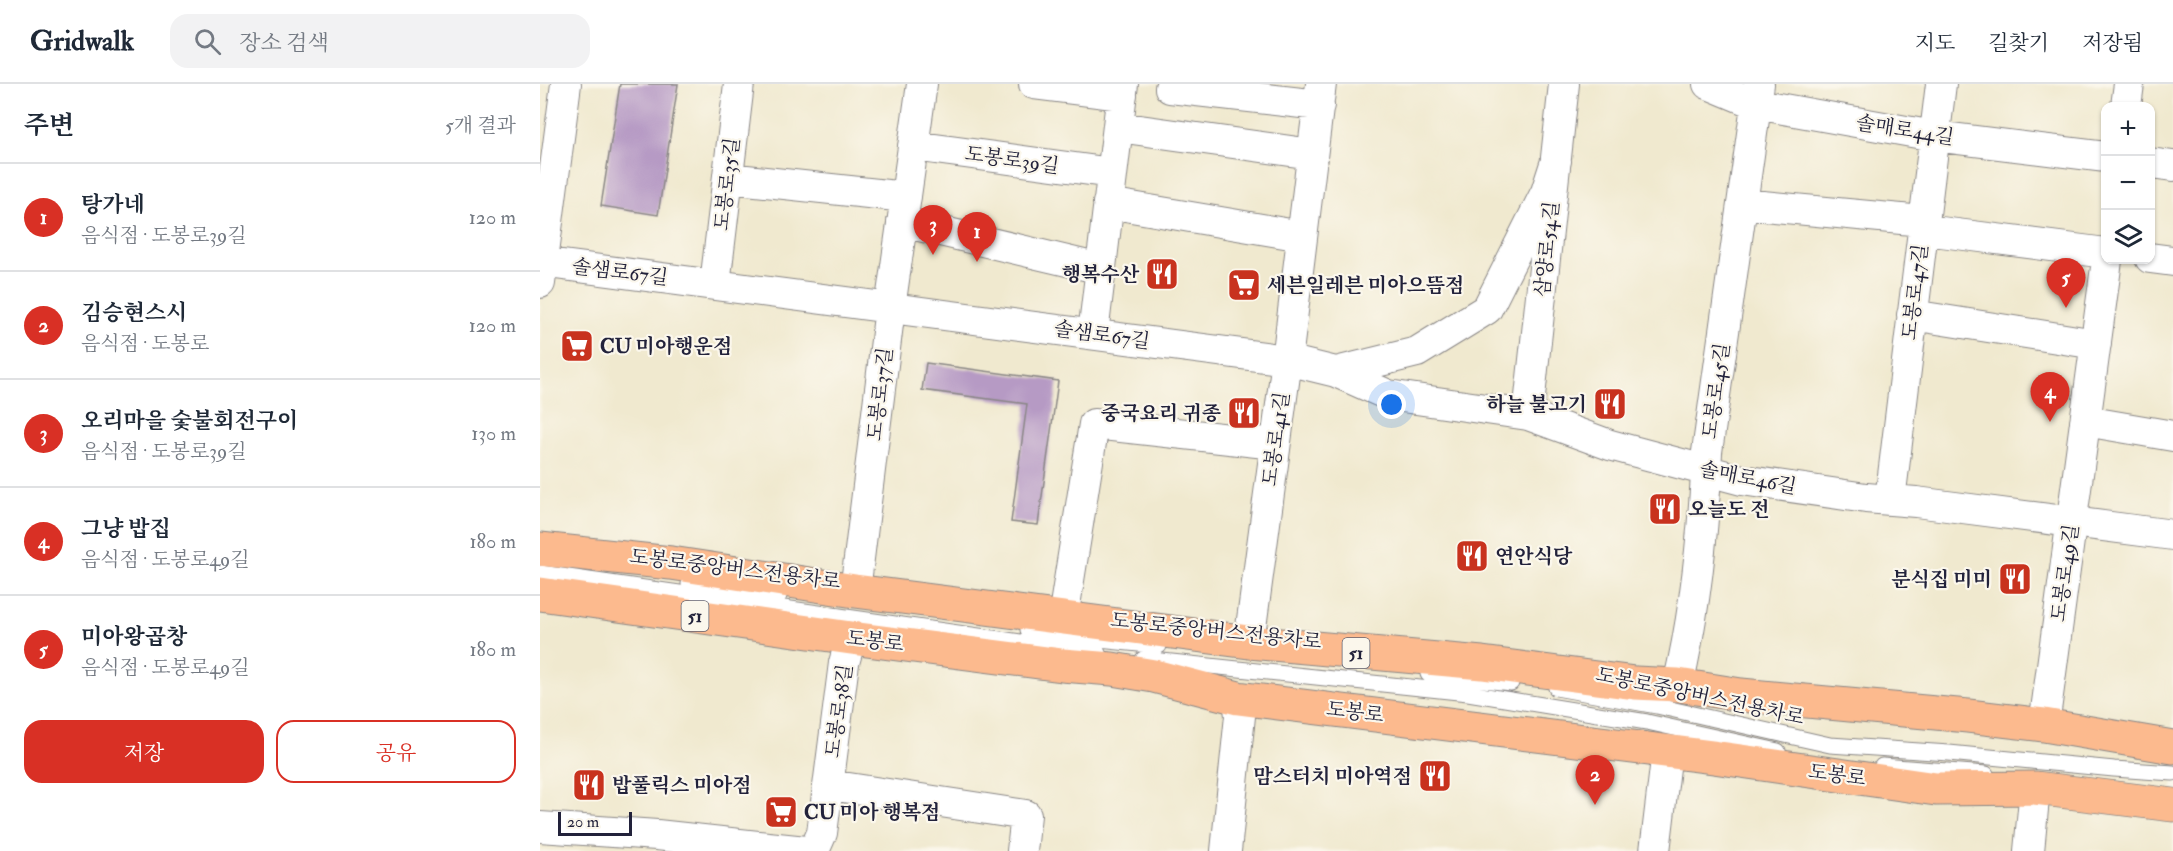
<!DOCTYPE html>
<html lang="ko">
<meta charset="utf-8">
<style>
:root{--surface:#fff;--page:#f2f2f3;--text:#1f2937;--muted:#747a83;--line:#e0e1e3;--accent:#d93025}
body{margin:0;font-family:"IM FELL Double Pica","Noto Serif KR",serif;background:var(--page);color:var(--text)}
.controls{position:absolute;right:18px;top:18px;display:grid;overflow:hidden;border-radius:12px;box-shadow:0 2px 4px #0004}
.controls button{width:54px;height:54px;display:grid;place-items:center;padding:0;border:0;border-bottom:2px solid var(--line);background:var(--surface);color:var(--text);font:30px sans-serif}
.scale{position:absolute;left:18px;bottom:15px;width:74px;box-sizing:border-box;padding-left:6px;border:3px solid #22223b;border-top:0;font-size:16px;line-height:21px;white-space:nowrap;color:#22223b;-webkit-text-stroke:4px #fbf7ec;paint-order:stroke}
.you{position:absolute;left:852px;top:321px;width:21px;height:21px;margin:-15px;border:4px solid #fff;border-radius:50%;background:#1a73e8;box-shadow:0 0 0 9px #1a73e833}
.badge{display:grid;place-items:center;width:39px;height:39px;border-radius:50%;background:var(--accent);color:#fff;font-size:20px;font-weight:700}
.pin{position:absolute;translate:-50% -50px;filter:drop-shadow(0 2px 3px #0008)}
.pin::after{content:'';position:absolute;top:32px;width:21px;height:18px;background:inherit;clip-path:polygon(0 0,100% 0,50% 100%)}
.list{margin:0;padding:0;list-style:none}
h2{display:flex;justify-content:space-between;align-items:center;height:78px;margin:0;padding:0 24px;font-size:26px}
h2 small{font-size:20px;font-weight:400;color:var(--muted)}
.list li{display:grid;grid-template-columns:39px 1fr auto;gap:18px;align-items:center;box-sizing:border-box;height:108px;padding:0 24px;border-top:2px solid var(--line)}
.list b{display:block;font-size:22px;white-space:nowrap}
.list p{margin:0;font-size:20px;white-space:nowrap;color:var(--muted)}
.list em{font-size:20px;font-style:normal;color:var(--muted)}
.actions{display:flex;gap:12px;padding:18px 24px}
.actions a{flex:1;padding:14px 0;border:2px solid var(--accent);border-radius:18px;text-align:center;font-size:21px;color:var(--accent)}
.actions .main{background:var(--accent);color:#fff}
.icon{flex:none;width:33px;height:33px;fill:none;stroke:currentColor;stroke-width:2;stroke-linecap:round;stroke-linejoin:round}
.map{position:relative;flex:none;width:1633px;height:767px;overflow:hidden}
header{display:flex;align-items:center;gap:36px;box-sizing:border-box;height:84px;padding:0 30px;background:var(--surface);border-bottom:2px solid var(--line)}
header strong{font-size:28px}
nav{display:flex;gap:33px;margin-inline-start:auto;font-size:21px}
.search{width:420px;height:54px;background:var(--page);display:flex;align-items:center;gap:15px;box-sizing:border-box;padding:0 21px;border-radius:18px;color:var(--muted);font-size:22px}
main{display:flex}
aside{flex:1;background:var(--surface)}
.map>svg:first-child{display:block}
.building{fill:#b69ac4}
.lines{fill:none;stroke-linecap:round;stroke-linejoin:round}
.service-casing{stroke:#898685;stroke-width:17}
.minor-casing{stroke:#898685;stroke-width:32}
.primary-casing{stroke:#898685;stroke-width:35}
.service{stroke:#fff;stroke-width:15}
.minor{stroke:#fff;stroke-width:30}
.primary{stroke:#fcba8e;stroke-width:33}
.labels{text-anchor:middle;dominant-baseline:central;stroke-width:4.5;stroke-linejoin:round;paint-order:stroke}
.shield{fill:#fbf7ec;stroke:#636270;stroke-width:1.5}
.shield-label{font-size:18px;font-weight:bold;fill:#22223b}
.street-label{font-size:20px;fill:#22223b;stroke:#fbf7ec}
.poi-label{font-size:20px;font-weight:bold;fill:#22223b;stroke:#fbf7ec;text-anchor:start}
</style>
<header>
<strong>Gridwalk</strong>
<div class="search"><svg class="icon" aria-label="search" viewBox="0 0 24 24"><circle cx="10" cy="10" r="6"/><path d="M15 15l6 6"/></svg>장소 검색</div>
<nav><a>지도</a><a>길찾기</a><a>저장됨</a></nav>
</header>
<main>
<aside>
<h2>주변<small>5개 결과</small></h2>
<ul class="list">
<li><span class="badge">1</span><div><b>탕가네</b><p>음식점 · 도봉로39길</p></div><em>120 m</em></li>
<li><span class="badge">2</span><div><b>김승현스시</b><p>음식점 · 도봉로</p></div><em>120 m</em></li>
<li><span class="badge">3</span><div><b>오리마을 숯불회전구이</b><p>음식점 · 도봉로39길</p></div><em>130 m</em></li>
<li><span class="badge">4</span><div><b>그냥 밥집</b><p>음식점 · 도봉로49길</p></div><em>180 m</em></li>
<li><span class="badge">5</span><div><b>미아왕곱창</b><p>음식점 · 도봉로49길</p></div><em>180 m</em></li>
</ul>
<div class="actions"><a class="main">저장</a><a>공유</a></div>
</aside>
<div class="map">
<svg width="1633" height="767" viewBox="0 0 1633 767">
<rect width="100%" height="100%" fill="#fbf7ec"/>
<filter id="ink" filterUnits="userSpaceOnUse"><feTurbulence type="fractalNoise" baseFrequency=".0167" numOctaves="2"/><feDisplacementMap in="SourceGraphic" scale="12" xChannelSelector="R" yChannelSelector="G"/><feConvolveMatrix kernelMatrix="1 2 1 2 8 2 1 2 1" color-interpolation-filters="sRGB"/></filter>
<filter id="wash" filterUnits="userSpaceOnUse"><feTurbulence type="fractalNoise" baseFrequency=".008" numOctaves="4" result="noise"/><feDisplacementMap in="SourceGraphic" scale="24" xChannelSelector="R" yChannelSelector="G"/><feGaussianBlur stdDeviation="1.35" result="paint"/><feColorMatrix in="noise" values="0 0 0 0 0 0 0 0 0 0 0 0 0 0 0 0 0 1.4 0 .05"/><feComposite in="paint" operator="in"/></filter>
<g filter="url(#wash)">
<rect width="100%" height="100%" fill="#f0e9cf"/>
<g id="blocks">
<path class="building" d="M80,0H138L118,131L61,122Z
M386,279L518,297L498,441L471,438L487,320L382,306Z"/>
</g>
</g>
<g filter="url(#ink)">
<use href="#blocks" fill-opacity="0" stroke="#898685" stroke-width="1.5"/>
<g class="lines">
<g class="service-casing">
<path id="service" d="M0,489L558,569
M149,500L239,512
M488,546L559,556L619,562
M603,575L928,609L1107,638L1238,667
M888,590L971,599
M1016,604L1117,622L1290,661L1409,669L1574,685L1633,689
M1342,682L1446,690"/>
</g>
<g class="minor-casing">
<path id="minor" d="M494,0L582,11
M1168,0L1216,20L1394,52L1566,73
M630,4L779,21
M1586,22L1589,0
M578,43L772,70
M373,62L572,89
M1610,79L1633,82
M188,94L366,113
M568,119L762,152
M1202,120L1372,136L1393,147L1566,169
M362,138L561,185
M1610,174L1633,177
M0,178L747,276L796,288L877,268L947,225L1006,108L1016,77
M0,199L26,0
M175,200L199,0
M1372,231L1556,260
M553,250L583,0
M796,288L848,311L988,331L1070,361L1202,396L1326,414L1376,418L1633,451
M988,331L1024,0
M1545,337L1633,352
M1350,416L1401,0
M315,507L350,224L382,0
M523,534L554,340L735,360
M709,558L747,276L781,0
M1138,601C1155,528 1164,443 1167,368L1219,0
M1504,641L1567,176
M289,701L486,731L482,767
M0,743L117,751L266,767
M274,767L282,749L304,579L311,554
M686,767L700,632L698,614
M1115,767L1127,667
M1489,767L1495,704"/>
</g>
<g class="primary-casing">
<path id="primary" d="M0,465L131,479L315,507L709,558L942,579L1095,599L1138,601L1201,611L1428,632L1504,641L1633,663
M0,510L311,554L522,581L572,585L614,592L698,614L1173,673L1396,705L1495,704L1633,721"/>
</g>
<use href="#service" class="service"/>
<use href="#minor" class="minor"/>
<use href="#primary" class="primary"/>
</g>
</g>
<defs>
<g id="restaurant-square" transform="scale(1.725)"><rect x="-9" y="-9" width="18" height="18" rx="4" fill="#c8321e" stroke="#fbf7ec"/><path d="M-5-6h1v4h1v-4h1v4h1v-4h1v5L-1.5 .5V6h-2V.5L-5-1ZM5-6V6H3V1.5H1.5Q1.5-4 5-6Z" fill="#fff"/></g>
<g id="supermarket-square" transform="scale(1.725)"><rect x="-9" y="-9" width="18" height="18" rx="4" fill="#c8321e" stroke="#fbf7ec"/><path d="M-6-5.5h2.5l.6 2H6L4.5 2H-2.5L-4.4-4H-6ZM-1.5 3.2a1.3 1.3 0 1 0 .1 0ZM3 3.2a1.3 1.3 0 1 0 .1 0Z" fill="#fff"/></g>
</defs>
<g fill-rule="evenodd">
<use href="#restaurant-square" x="622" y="190"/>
<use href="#supermarket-square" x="704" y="201"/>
<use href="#supermarket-square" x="37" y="262"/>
<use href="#restaurant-square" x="1070" y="320"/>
<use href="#restaurant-square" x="704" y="329"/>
<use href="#restaurant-square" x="1125" y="425"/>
<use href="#restaurant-square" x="932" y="472"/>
<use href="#restaurant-square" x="1475" y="495"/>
<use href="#restaurant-square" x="895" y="692"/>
<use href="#restaurant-square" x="49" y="701"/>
<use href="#supermarket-square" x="241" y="728"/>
</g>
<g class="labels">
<g class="shield">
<rect x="141.5" y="517" width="27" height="30" rx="4.5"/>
<rect x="802.5" y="554" width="27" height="30" rx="4.5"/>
</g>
<g class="shield-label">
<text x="155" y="532">51</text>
<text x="816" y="569">51</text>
</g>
<g class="street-label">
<text transform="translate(1365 46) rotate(9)">솔매로44길</text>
<text transform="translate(472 76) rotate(8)">도봉로39길</text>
<text transform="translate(187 100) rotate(-83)">도봉로35길</text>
<text transform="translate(1007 165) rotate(-84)">삼양로54길</text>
<text transform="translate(80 188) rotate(7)">솔샘로67길</text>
<text transform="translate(1375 208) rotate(-83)">도봉로47길</text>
<text transform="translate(562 251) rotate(8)">솔샘로67길</text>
<text transform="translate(1176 307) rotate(-82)">도봉로45길</text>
<text transform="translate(340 310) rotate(-83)">도봉로37길</text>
<text transform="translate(736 355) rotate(-82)">도봉로41길</text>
<text transform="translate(1208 394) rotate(11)">솔매로46길</text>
<text transform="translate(195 485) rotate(7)">도봉로중앙버스전용차로</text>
<text transform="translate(1525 489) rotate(-82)">도봉로49길</text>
<text transform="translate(676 547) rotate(6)">도봉로중앙버스전용차로</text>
<text transform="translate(335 557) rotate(7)">도봉로</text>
<text transform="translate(1160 612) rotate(12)">도봉로중앙버스전용차로</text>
<text transform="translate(299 627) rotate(-82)">도봉로38길</text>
<text transform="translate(815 628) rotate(7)">도봉로</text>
<text transform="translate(1297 691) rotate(8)">도봉로</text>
</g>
<g class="poi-label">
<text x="599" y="190" text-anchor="end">행복수산</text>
<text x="727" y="201">세븐일레븐 미아으뜸점</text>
<text x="60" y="262">CU 미아행운점</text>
<text x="1047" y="320" text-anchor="end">하늘 불고기</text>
<text x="681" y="329" text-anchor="end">중국요리 귀종</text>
<text x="1148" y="425">오늘도 전</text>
<text x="955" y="472">연안식당</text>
<text x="1452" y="495" text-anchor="end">분식집 미미</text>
<text x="872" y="692" text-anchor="end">맘스터치 미아역점</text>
<text x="72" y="701">밥풀릭스 미아점</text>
<text x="264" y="728">CU 미아 행복점</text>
</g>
</g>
</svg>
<div class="controls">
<button>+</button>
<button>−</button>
<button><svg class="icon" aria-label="layers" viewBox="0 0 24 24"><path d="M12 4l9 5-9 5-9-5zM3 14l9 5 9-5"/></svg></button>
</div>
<div class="scale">20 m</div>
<div class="you"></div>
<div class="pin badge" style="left:437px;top:178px">1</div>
<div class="pin badge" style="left:1055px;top:721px">2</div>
<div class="pin badge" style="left:393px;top:171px">3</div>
<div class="pin badge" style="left:1510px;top:338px">4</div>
<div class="pin badge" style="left:1526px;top:224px">5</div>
</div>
</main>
